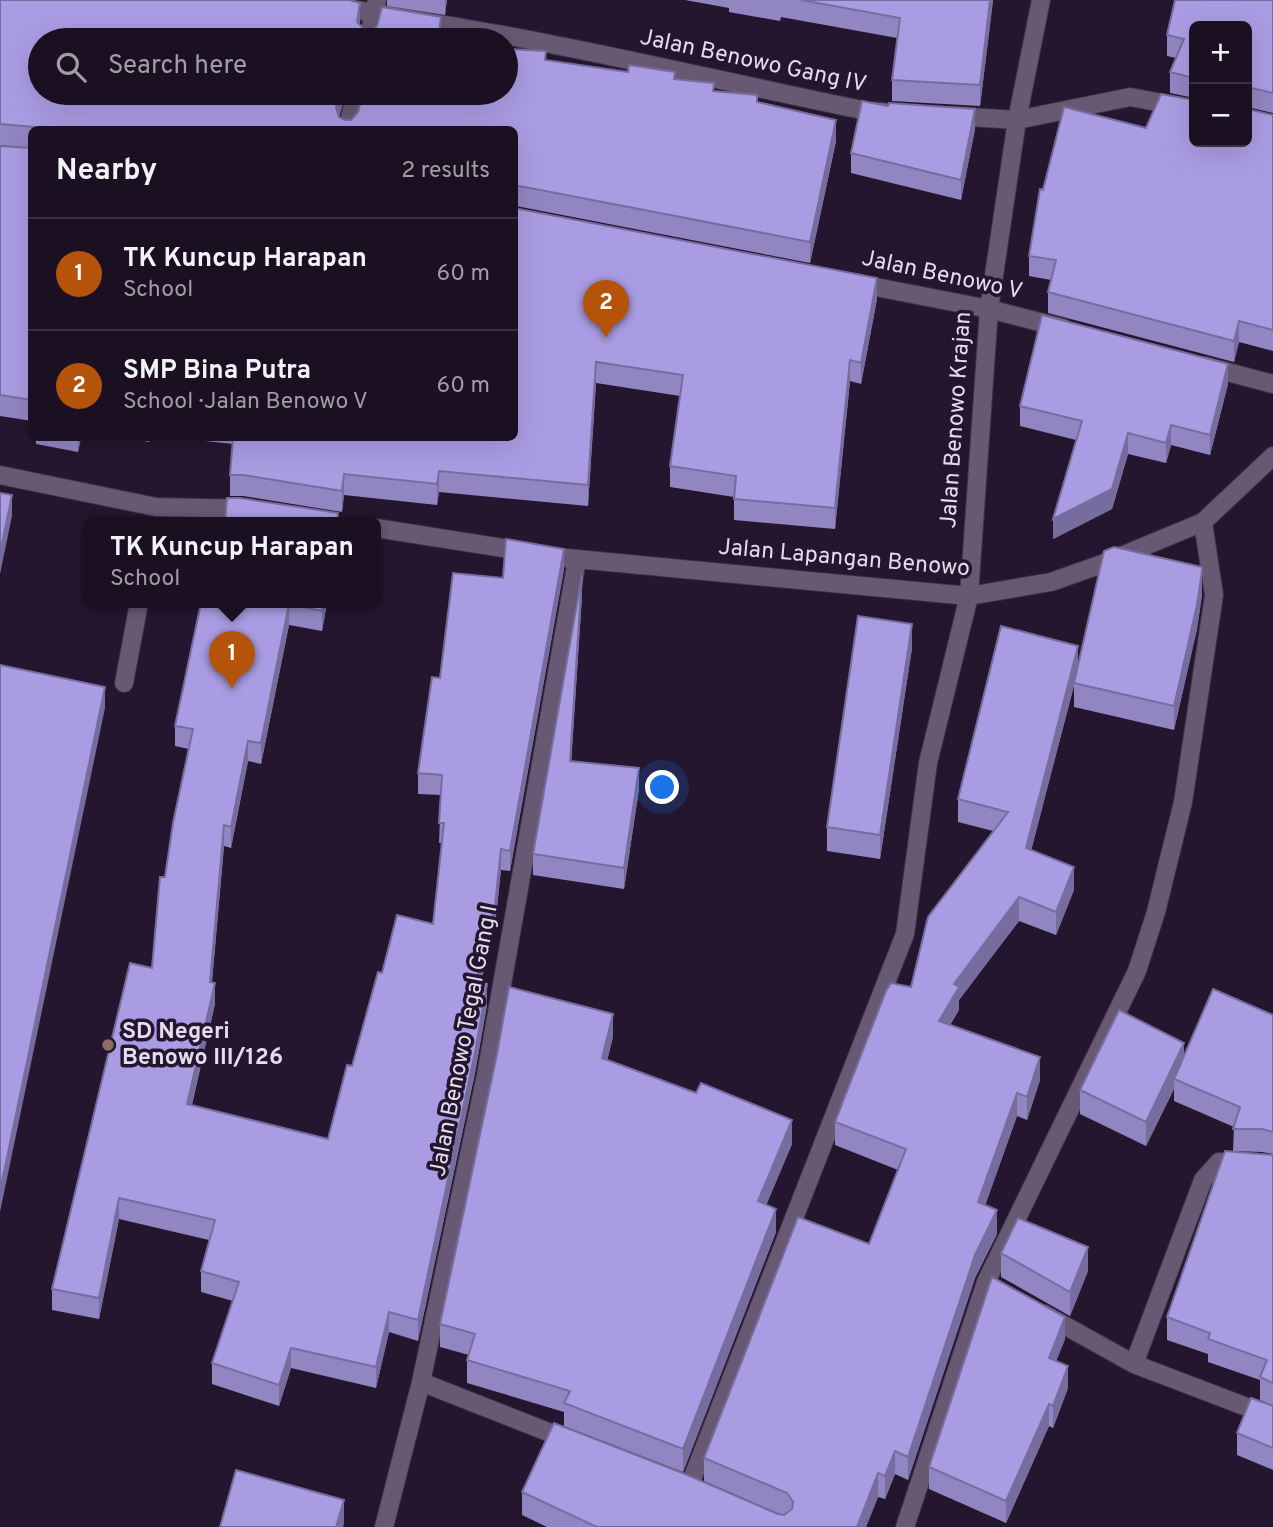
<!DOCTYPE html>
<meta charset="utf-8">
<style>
:root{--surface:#1b1022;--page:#24192a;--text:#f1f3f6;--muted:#a09da5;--line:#393040;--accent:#b45309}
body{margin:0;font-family:Overpass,sans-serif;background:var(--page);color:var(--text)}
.controls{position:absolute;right:21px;top:21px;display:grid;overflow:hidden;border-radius:10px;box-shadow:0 7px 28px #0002}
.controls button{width:63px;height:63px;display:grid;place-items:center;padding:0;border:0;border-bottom:2px solid var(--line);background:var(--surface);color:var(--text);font:35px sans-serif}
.you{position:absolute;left:663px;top:788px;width:24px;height:24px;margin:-18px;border:5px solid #fff;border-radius:50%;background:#1a73e8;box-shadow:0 0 0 10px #1a73e833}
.badge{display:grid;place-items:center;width:46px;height:46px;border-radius:50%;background:var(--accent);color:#fff;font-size:23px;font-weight:700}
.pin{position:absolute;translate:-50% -58px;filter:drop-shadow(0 2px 4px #0008)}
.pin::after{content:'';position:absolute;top:37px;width:24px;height:21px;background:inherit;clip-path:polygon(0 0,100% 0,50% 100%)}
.popup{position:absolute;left:83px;top:517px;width:298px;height:91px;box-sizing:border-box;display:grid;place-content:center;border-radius:10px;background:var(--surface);filter:drop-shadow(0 2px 5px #0005);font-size:23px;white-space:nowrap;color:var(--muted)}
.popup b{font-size:26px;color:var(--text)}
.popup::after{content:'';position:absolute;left:50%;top:100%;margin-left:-14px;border:14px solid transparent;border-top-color:var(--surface)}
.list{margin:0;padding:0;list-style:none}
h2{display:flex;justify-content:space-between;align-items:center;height:91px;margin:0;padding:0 28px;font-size:30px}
h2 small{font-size:23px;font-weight:400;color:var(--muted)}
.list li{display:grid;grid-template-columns:46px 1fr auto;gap:21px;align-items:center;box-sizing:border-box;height:112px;padding:0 28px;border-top:2px solid var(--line)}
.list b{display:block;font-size:26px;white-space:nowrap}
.list p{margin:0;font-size:23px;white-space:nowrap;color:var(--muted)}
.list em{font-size:23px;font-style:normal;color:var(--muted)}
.icon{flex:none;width:38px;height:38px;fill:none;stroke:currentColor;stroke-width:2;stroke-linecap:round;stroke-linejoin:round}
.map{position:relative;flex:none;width:1273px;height:1527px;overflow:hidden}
.search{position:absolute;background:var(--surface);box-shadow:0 7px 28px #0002;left:28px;top:28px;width:490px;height:77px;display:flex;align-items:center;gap:18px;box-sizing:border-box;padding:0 24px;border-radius:38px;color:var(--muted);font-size:26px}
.panel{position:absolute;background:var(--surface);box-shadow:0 7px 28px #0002;left:28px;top:126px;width:490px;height:315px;border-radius:10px}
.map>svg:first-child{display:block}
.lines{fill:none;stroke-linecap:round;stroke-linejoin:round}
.street-casing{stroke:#3d3245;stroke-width:20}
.street{stroke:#675874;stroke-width:18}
.wall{fill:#9186c2}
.shaded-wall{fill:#766d9e}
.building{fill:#a99ce2;stroke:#766d9e;stroke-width:2}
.education-dot{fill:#8d6e63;stroke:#24162e;stroke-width:2.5}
.labels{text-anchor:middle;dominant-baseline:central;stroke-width:7;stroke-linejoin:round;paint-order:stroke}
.street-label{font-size:23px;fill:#e5dced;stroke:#24162e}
.poi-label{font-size:23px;font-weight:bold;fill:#e5dced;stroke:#24162e;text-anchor:start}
</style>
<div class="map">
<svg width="1273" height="1527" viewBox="0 0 1273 1527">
<rect width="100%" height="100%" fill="#24162e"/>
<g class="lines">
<g class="street-casing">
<path id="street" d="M304,0C382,16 461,26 540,42C649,63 758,89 867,111L884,112
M368,40L377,0
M954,116L1017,120L1130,97L1194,109
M347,130L356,93
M855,283L989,309L1063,328
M1205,366L1273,384
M0,475L156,507L249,509
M376,528L528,552
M566,558L969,596L1051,582L1102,564L1203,522L1273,456
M124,683L139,603
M1044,1314L1134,1364L1273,1417
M1134,1364L1203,1180L1219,1162L1262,1163L1273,1166
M421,1382L571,1441
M689,1487L905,934L928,763L969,596L989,309L1017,120L1041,0
M384,1527L421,1382L486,1075L577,560
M905,1527L986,1282L1137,971L1156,912L1183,802L1214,595L1203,522"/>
</g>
<use href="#street" class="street"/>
</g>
<path class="wall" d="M0,0L360,25L365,30L441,38L40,40L346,93L339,117L345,120H351L546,61L675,79L714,91L757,102L836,141L810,263L516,206L514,130H32V148L0,145Z
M387,0H447L445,15L387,6Z
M685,0H993L980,106L892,101V80L897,38L781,17L780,21L729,12V8Z
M1273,0V113L1247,107V26H1194V98L1170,93V72L1176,58L1167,56V35Z
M1193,100L1273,115V351L1239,342L1234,362L1048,313V292L1051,280L1029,276V256L1043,190Z
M975,129L961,200L851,173V153Z
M0,146L32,148V421L0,416Z
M514,208L877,299L861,384L850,381L835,529L734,520V497L670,487V466L680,396L596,383L588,506L439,492L437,505L344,495L342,512L243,496H230V475L233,444L177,438H514Z
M1228,384L1210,455L1171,445L1166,463L1128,454L1112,509L1053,539L1076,440L1020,426V406Z
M36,438H81L78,452L36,444Z
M128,438H150L149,442Z
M564,569L510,871L501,870L495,926L480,983L487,1005L475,1073L418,1341L389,1332L376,1388L291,1368L279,1406L212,1384V1363L233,1301L201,1292V1271L209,1240L119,1219L99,1319L52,1310V1289L152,968L165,877L189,749L175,746V726L200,608L192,607V603H327L322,631L289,625L261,764L248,761L231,848L224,846L212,982L215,1004L192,1105L328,1139L382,973L433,924L442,843H439L441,795L418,794V773L440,678L503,578Z
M1202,595L1197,629L1174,730L1074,707V686L1031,850L1074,890L1056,935L1019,921L959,1000V1010L950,1025L1040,1080L1027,1120L1017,1116L985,1205L997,1234L975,1278L908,1480L895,1474L885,1499L878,1497L866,1527H547L522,1515V1492L782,1515L704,1481V1458L869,1244L898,1170L835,1145V1122L911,987L993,831L958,822V799L1078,664Z
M582,596L571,761L639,789L624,889L533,875V854Z
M912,648L880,859L827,851V827Z
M1273,1015V1154L1262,1152L1233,1151L1234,1127L1174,1101V1089L1146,1146L1080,1114V1090L1184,1055Z
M613,1037L607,1060L792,1144L766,1205L776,1232L683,1472L564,1426V1412L467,1383V1360L469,1355L440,1347V1324Z
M1273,1155V1470L1237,1455V1433L1272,1405L1260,1400V1380L1208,1362V1354L1167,1340V1317Z
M1001,1253L1088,1271L1070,1316L1001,1277Z
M1065,1339L1056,1361L1068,1388L1053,1428L1049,1426L1006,1523L929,1489V1467Z"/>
<path class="shaded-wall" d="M445,0H447L445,15Z
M990,0H993L980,106V85Z
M360,3V24L357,40V22Z
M441,17V40H438Z
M340,93H346L336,128V107Z
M975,109V129L961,200V180Z
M836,120V141L810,263V242Z
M514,185H516V206H514Z
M877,278V299L861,384V363Z
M1239,321V342L1234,362V341Z
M850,360V381L835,529V508Z
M596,362V383L588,506V485Z
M1228,364V384L1210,455V435Z
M1171,425V445L1166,463V443Z
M1128,433V454L1112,509L1053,539V519Z
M78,438H81L78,452Z
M439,471V492L437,505V484Z
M344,474V495L342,512V491Z
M12,495V516L0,574V553Z
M564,549V569L510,871V851Z
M1202,571V595L1197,629L1174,730V706Z
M582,575V596L570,782V761Z
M323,603H327L322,631V611Z
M289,604V625L261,764V743Z
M912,624V648L880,859V835Z
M1078,646V669L1026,871V848Z
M105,687V708L0,1212V1191Z
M248,741V761L231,848V827Z
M639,768V789L624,889V868Z
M224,825V846L210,1003V982Z
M501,849V870L495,926L476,1002V981Z
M1074,867V890L1056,935V912Z
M1019,897V921L959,1000V1010L939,1044V1021L954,984Z
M215,983V1004L187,1124V1104Z
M487,984V1005L475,1073L418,1341V1320Z
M613,1014V1037L602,1082V1058Z
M1184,1043V1067L1174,1079V1089L1146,1146V1122Z
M1040,1057V1080L1027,1120V1097Z
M1017,1093V1116L978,1226V1202Z
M792,1120V1144L758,1225V1201Z
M119,1198V1219L99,1319V1298Z
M776,1209V1232L683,1472V1449Z
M997,1210V1234L975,1278L908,1480V1457L975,1255Z
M1088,1247V1271L1070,1316V1292Z
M389,1312V1332L376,1388V1367Z
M1065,1317V1339L1049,1380V1358Z
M291,1348V1368L279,1406V1385Z
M1068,1366V1388L1053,1428V1406Z
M1049,1404V1426L1006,1523V1501Z
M895,1451V1474L885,1499V1476Z
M878,1473V1497L866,1527H857Z
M344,1500V1524L343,1527H336Z"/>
<path class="building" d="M0,0H349L360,3L357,22L365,30H372L377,26L382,7L441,17L438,40H40V93H340L336,107L339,117L345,120H351L358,112L363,93H506V49L546,51L545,60L628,72L629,65L675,72L674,79L714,83L713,91L757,95V102L836,120L810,242L514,185V130H37L34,127L0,124Z
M801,0H990L980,85L892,80L900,18Z
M1175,0H1273V93L1247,87V26H1194V78L1170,72L1184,39L1167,35Z
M1161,94L1193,100L1194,99V142H1247V109L1273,115V330L1239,321L1234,341L1048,292L1056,260L1029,256L1040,189L1043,190L1064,107L1146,128Z
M862,101L888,106L889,103L975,109L961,180L851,153Z
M0,146L32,148V400L0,395Z
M514,208L877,278L861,363L850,360L835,508L734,499L736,476L670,466L683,375L596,362L588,485L439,471L437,484L344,474L342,491L243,475H230L233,438H514Z
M1042,315L1228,364L1210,435L1171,425L1166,443L1128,433L1112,489L1053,519L1082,421L1020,406Z
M0,493L12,495L0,553Z
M227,498H240L338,513L337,523H225Z
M506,539L564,549L510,851L501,849L495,905L476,981L487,984L475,1052L418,1320L389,1312L376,1367L291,1348L279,1385L212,1363L239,1282L201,1271L215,1220L119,1198L99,1298L52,1289L130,963L152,968L160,877H165L173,823L193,729L175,726L201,603H323L322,611L289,604L261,743L248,741L231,827L224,825L210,982L215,983L187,1104L328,1139L347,1065L352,1066L378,972L382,973L397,915L433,924L444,823H439L442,775L418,773L432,677L440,678L453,573L503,578Z
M1114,547L1202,567V571L1197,605L1174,706L1074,683L1104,551Z
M582,575L570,761L639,768L624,868L533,854Z
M858,616L912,624L880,835L827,827Z
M1001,626L1078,646L1026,848L1074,867L1056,912L1019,897L954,984L959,987L939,1021L1040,1057L1027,1097L1017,1093L978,1202L997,1210L975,1255L908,1457L895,1451L885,1476L878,1473L857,1527H597L522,1492L554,1423L685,1474L778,1514L784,1515L792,1509L793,1502L787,1493L704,1458L798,1217L869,1244L906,1149L835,1122L886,991L891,983L911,987L928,917L1008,812L958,799Z
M0,665L105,687L0,1191Z
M509,987L613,1014L602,1058L696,1093L701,1083L792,1120L758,1201L776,1209L683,1449L564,1403L570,1391L467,1360L475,1334L440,1324L497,1054Z
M1213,989L1273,1015V1132L1262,1129H1233L1240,1107L1174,1079Z
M1119,1010L1184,1043L1146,1122L1080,1090Z
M1225,1151L1273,1155V1383L1260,1377L1267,1360L1208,1339L1210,1333L1167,1317Z
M1018,1218L1088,1247L1070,1292L1001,1253Z
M992,1277L1065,1317L1049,1358L1068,1366L1053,1406L1049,1404L1006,1501L929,1467Z
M1251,1398L1273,1406V1448L1237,1433Z
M236,1470L344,1500L336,1527H220Z"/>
<circle class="education-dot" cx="108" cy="1045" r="7"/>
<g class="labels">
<g class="street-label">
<text transform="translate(753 62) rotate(12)">Jalan Benowo Gang IV</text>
<text transform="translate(942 276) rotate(12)">Jalan Benowo V</text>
<text transform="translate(957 420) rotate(-86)">Jalan Benowo Krajan</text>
<text transform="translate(844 559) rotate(5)">Jalan Lapangan Benowo</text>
<text transform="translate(465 1041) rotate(-79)">Jalan Benowo Tegal Gang I</text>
</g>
<g class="poi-label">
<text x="122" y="1032">SD Negeri<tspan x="122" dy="26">Benowo III/126</tspan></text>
</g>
</g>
</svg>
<div class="controls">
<button>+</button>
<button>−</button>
</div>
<div class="you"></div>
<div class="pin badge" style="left:232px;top:689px">1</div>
<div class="popup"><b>TK Kuncup Harapan</b>School</div>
<div class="pin badge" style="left:606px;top:338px">2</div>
<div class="search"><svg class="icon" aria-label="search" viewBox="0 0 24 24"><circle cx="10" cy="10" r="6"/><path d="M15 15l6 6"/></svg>Search here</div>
<section class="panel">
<h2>Nearby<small>2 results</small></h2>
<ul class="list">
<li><span class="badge">1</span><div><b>TK Kuncup Harapan</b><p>School</p></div><em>60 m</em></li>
<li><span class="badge">2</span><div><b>SMP Bina Putra</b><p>School · Jalan Benowo V</p></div><em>60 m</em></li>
</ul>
</section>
</div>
